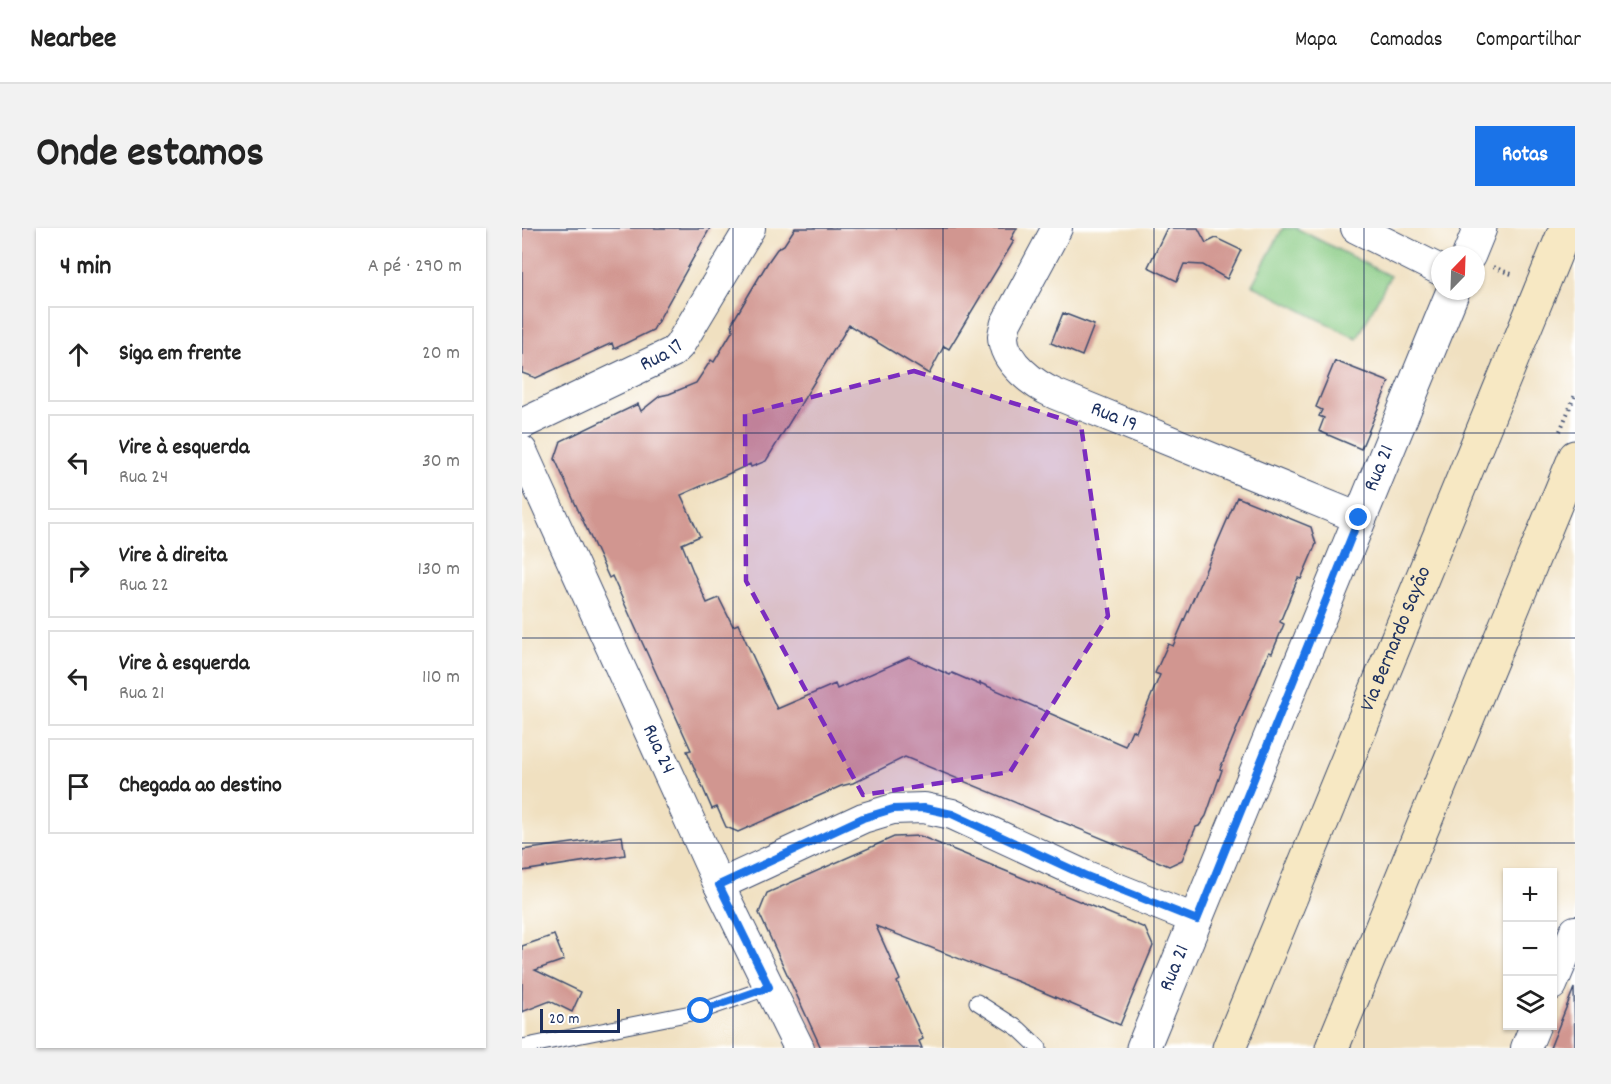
<!DOCTYPE html>
<html lang="pt">
<meta charset="utf-8">
<style>
:root{--surface:#fff;--page:#f2f2f2;--text:#222;--muted:#767676;--line:#e0e0e0;--accent:#1a73e8}
body{margin:0;font-family:Dekko,sans-serif;background:var(--page);color:var(--text)}
.controls{position:absolute;right:18px;bottom:18px;display:grid;overflow:hidden;border-radius:0px;box-shadow:0 2px 4px #0004}
.controls button{width:54px;height:54px;display:grid;place-items:center;padding:0;border:0;border-bottom:2px solid var(--line);background:var(--surface);color:var(--text);font:30px sans-serif}
.compass{position:absolute;left:909px;top:18px;width:54px;height:54px;border-radius:50%;background:var(--surface);box-shadow:0 2px 4px #0004;rotate:23deg}
.scale{position:absolute;left:18px;bottom:15px;width:80px;box-sizing:border-box;padding-left:6px;border:3px solid #1b2f5e;border-top:0;font-size:16px;line-height:21px;white-space:nowrap;color:#1b2f5e;-webkit-text-stroke:4px #fff;paint-order:stroke}
.stop{position:absolute;width:18px;height:18px;margin:-14px;border:4px solid #1a73e8;border-radius:50%;background:#fff}
.stop.end{background:#1a73e8;border-color:#fff;box-shadow:0 2px 6px #0008}
.list{margin:0;padding:0;list-style:none}
h2{display:flex;justify-content:space-between;align-items:center;height:78px;margin:0;padding:0 24px;font-size:26px}
h2 small{font-size:20px;font-weight:400;color:var(--muted)}
.list li{display:grid;grid-template-columns:39px 1fr auto;gap:18px;align-items:center;box-sizing:border-box;height:96px;margin:0 12px 12px;padding:0 12px;border:2px solid var(--line);border-radius:0px}
.list b{display:block;font-size:22px;white-space:nowrap}
.list p{margin:0;font-size:20px;white-space:nowrap;color:var(--muted)}
.list em{font-size:20px;font-style:normal;color:var(--muted)}
.icon{flex:none;width:33px;height:33px;fill:none;stroke:currentColor;stroke-width:2;stroke-linecap:round;stroke-linejoin:round}
.map{position:relative;flex:none;width:1053px;height:820px;overflow:hidden;border-radius:0px}
header{display:flex;align-items:center;gap:36px;box-sizing:border-box;height:84px;padding:0 30px;background:var(--surface);border-bottom:2px solid var(--line)}
header strong{font-size:28px}
nav{display:flex;gap:33px;margin-inline-start:auto;font-size:21px}
.intro{display:flex;align-items:center;justify-content:space-between;box-sizing:border-box;height:144px;padding:0 36px}
h1{margin:0;font-size:42px}
.button{padding:15px 27px;border-radius:0px;background:var(--accent);color:#fff;font-size:21px;font-weight:700}
main{display:flex;gap:36px;padding:0 36px}
aside{flex:1;background:var(--surface);border-radius:0px;box-shadow:0 2px 4px #0004}
.map>svg:first-child{display:block}
.green{fill:#89cb84;stroke:#527d71;stroke-width:1.5}
.building{fill:#d19690}
.lines{fill:none;stroke-linecap:round;stroke-linejoin:round}
.service-casing{stroke:#3b4a6d;stroke-width:17}
.minor-casing{stroke:#3b4a6d;stroke-width:32}
.tertiary-casing{stroke:#3b4a6d;stroke-width:35}
.secondary-casing{stroke:#3b4a6d;stroke-width:35}
.path{stroke:#3b4a6d;stroke-width:4;stroke-dasharray:1.5 4.5;stroke-linecap:butt}
.service{stroke:#fff;stroke-width:15}
.minor{stroke:#fff;stroke-width:30}
.tertiary{stroke:#fff;stroke-width:33}
.secondary{stroke:#f7e8c3;stroke-width:33}
.route{stroke:#1a73e8;stroke-width:8}
.marked{fill:#7b2cbf;fill-opacity:0.2;stroke:#7b2cbf;stroke-width:4.5;stroke-dasharray:12 8;stroke-linejoin:round}
.grid{fill:none;stroke:#1b2f5e;stroke-width:1.5;stroke-opacity:0.55}
.labels{text-anchor:middle;dominant-baseline:central;stroke-width:5;stroke-linejoin:round;paint-order:stroke}
.street-label{font-size:21px;fill:#1b2f5e;stroke:#fff}
</style>
<header>
<strong>Nearbee</strong>
<nav><a>Mapa</a><a>Camadas</a><a>Compartilhar</a></nav>
</header>
<div class="intro"><h1>Onde estamos</h1><a class="button">Rotas</a></div>
<main>
<aside>
<h2>4 min<small>A pé · 290 m</small></h2>
<ul class="list">
<li><svg class="icon" aria-label="ahead" viewBox="0 0 24 24"><path d="M12 20V5M6 11l6-6 6 6"/></svg><div><b>Siga em frente</b></div><em>20 m</em></li>
<li><svg class="icon" aria-label="left" viewBox="0 0 24 24"><path d="M17 20v-9H6M10 6l-5 5 5 5"/></svg><div><b>Vire à esquerda</b><p>Rua 24</p></div><em>30 m</em></li>
<li><svg class="icon" aria-label="right" viewBox="0 0 24 24"><path d="M7 20v-9h11M14 6l5 5-5 5"/></svg><div><b>Vire à direita</b><p>Rua 22</p></div><em>130 m</em></li>
<li><svg class="icon" aria-label="left" viewBox="0 0 24 24"><path d="M17 20v-9H6M10 6l-5 5 5 5"/></svg><div><b>Vire à esquerda</b><p>Rua 21</p></div><em>110 m</em></li>
<li><svg class="icon" aria-label="arrive" viewBox="0 0 24 24"><path d="M6 21V4h12l-3 4 3 4H6"/></svg><div><b>Chegada ao destino</b></div></li>
</ul>
</aside>
<div class="map">
<svg width="1053" height="820" viewBox="0 0 1053 820">
<rect width="100%" height="100%" fill="#fff"/>
<filter id="ink" filterUnits="userSpaceOnUse"><feTurbulence type="fractalNoise" baseFrequency=".0167" numOctaves="2"/><feDisplacementMap in="SourceGraphic" scale="12" xChannelSelector="R" yChannelSelector="G"/><feConvolveMatrix kernelMatrix="1 2 1 2 8 2 1 2 1" color-interpolation-filters="sRGB"/></filter>
<filter id="wash" filterUnits="userSpaceOnUse"><feTurbulence type="fractalNoise" baseFrequency=".008" numOctaves="4" result="noise"/><feDisplacementMap in="SourceGraphic" scale="24" xChannelSelector="R" yChannelSelector="G"/><feGaussianBlur stdDeviation="1.35" result="paint"/><feColorMatrix in="noise" values="0 0 0 0 0 0 0 0 0 0 0 0 0 0 0 0 0 1.4 0 .05"/><feComposite in="paint" operator="in"/></filter>
<g filter="url(#wash)">
<rect width="100%" height="100%" fill="#f0e0c0"/>
<path class="green" d="M761,0H774L868,48L835,111L730,57Z"/>
<g id="blocks">
<path class="building" d="M0,0H188L131,102L92,121L90,115L14,150L0,145Z
M273,0H495L489,11L492,13L427,121L422,118L407,146L327,97L244,233L229,239L228,236L159,267L178,308L160,316L172,346L185,375L197,370L211,398L216,396L255,481L313,456L315,461L387,429L428,447L430,445L458,457V455L603,518L610,502L614,504L638,447L633,445L646,416L651,418L715,269L789,299L794,316L779,351L776,350L758,394L762,396L750,425L747,424L698,541L700,542L684,588L677,598L674,599L660,632L647,638L383,529L331,555L319,558L216,604L204,599L195,579L190,581L165,523L169,522L90,348L87,350L33,231L39,213L116,176L119,183L138,168L147,166L174,155L189,132L192,134L211,102L210,95L246,34L255,21L262,17Z
M645,0H676L684,15L694,10L719,22L705,51L681,37L662,36L655,53L626,39Z
M541,85L572,97L560,128L529,115Z
M813,133L867,154L839,221L797,203L802,190L797,188L800,182L794,179Z
M100,608L103,627L0,643V622Z
M398,608L623,700L631,718L598,797L507,758L354,698L378,752L375,754L401,811L397,813L400,820H299L237,685L245,665L372,609Z
M32,707L42,732L13,742L59,764L50,784L28,773L0,784V718Z
M1052,760L1053,820H1028Z"/>
</g>
</g>
<g filter="url(#ink)">
<use href="#blocks" fill-opacity="0" stroke="#3b4a6d" stroke-width="1.5"/>
<g class="lines">
<g class="service-casing">
<path id="service" d="M455,774L497,801L517,820
M0,819L179,783L247,759"/>
</g>
<g class="minor-casing">
<g id="minor">
<path id="s1" d="M535,0L484,95C483,99 481,105 481,109C482,135 513,157 533,166L837,290"/>
<path d="M834,0L918,42"/>
<path id="s2" d="M0,196L151,124L157,118L228,0"/>
<path id="s3" d="M0,223L197,657L277,820"/>
<path d="M197,657L341,590L371,581L402,580L430,586L562,647L675,692"/>
<path d="M1030,757L1053,703"/>
<path d="M1004,820L1013,798"/>
</g>
</g>
<g class="tertiary-casing">
<g id="tertiary">
<path d="M947,27L958,0"/>
<path id="s4" d="M621,820L931,63"/>
</g>
</g>
<g class="secondary-casing">
<g id="secondary">
<path id="s5" d="M707,820L1044,0"/>
<path d="M810,820L1053,229"/>
</g>
</g>
<path class="path" d="M971,39L992,47
M1038,203L1053,167"/>
<use href="#service" class="service"/>
<use href="#minor" class="minor"/>
<use href="#tertiary" class="tertiary"/>
<use href="#secondary" class="secondary"/>
</g>
</g>
<g class="lines" filter="url(#ink)">
<path class="route" d="M179,783L247,759L197,657L341,590L371,581L402,580L430,586L562,647L675,692L837,290"/>
</g>
<path class="marked" d="M392,143L559,197L586,388L488,544L341,567L224,353L223,186Z"/>
<path class="grid" d="M211,0V820M421,0V820M632,0V820M842,0V820M0,205H1053M0,410H1053M0,615H1053"/>
<g class="labels">
<g class="street-label">
<text stroke="none"><textPath href="#s2" startOffset="156">Rua 17</textPath></text>
<text stroke="none"><textPath href="#s1" startOffset="266">Rua 19</textPath></text>
<text stroke="none"><textPath href="#s4" startOffset="626">Rua 21</textPath></text>
<text stroke="none"><textPath href="#s5" startOffset="442">Via Bernardo Sayão</textPath></text>
<text stroke="none"><textPath href="#s3" startOffset="328">Rua 24</textPath></text>
<text stroke="none"><textPath href="#s4" startOffset="86">Rua 21</textPath></text>
</g>
</g>
</svg>
<div class="controls">
<button>+</button>
<button>−</button>
<button><svg class="icon" aria-label="layers" viewBox="0 0 24 24"><path d="M12 4l9 5-9 5-9-5zM3 14l9 5 9-5"/></svg></button>
</div>
<svg class="compass" viewBox="-18 -18 36 36"><path d="M0-13l5 13h-10z" fill="#e53935"/><path d="M0 13l5-13h-10z" fill="#767676"/></svg>
<div class="scale">20 m</div>
<div class="stop" style="left:179px;top:783px"></div>
<div class="stop end" style="left:837px;top:290px"></div>
</div>
</main>
